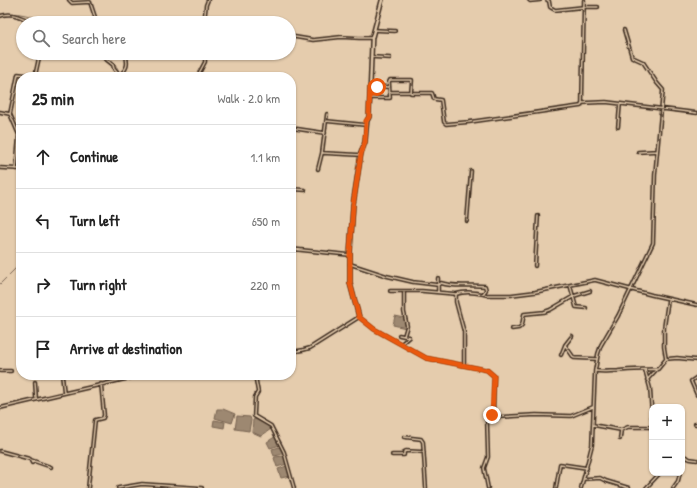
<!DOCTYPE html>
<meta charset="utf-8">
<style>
:root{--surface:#fff;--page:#f2f2f2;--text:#222;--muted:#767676;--line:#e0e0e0}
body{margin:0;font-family:"Patrick Hand",sans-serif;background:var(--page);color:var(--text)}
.controls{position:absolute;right:12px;bottom:12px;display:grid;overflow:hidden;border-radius:8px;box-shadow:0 1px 3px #0004}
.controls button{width:36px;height:36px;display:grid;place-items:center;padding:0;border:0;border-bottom:1px solid var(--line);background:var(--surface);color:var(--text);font:20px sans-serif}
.stop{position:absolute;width:12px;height:12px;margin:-9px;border:3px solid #ea580c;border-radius:50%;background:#fff}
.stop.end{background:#ea580c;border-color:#fff;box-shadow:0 1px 4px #0008}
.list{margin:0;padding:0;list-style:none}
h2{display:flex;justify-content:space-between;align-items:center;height:52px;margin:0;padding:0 16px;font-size:17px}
h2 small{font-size:13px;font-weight:400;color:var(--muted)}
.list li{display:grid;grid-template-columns:26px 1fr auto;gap:12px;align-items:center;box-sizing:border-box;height:64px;padding:0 16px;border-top:1px solid var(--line)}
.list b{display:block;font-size:15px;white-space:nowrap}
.list em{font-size:13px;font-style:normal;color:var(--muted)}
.icon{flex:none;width:22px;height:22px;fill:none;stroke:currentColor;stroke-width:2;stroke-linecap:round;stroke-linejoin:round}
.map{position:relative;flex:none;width:697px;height:488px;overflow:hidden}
.search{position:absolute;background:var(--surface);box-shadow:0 1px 3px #0004;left:16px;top:16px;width:280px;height:44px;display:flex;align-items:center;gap:10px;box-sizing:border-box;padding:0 14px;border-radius:22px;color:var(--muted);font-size:15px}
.panel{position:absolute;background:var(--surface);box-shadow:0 1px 3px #0004;left:16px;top:72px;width:280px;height:308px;border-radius:16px}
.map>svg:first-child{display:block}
.water{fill:#9d8871;stroke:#766250}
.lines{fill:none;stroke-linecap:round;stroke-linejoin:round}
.stream{stroke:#766250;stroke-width:1}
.street-casing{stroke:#3b2a1e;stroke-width:4.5}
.secondary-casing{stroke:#3b2a1e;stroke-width:5.5}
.street{stroke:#e5ccad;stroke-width:1.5}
.secondary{stroke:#e5ccad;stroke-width:2.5}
.route{stroke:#ea580c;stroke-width:5}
</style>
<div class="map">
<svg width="697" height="488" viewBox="0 0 697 488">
<rect width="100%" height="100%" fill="#e5ccad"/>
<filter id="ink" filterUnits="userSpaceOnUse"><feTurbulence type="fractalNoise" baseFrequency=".025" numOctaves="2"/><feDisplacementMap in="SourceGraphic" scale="8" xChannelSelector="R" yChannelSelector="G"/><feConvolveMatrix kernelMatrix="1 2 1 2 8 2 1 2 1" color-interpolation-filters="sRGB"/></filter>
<g filter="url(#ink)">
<path class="water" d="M395,316L405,318L406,328L393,325Z
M217,409H223L235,414L232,423L215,418Z
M237,416L250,417L251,420L249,431L235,429Z
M255,419L265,424L271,429L261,436L252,432L253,420Z
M214,420L225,422L224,428L213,426Z
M276,436L280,445L270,448L267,442Z
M280,447H282L284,454L274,456L272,449Z
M284,456H286L287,464L277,467L274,458L275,457Z
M287,466L289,467L290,476L281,478L278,469Z"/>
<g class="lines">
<path class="stream" d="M0,15C17,10 34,17 49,23
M109,53L107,57L115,64L119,71L111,77
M0,284L21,263"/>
<g class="street-casing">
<path id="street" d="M69,0L72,3L90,2L97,23
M529,0L530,1L540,0
M547,0L549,1L550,7L555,10L584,7H598
M0,16C16,11 22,20 37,23
M204,23L206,5L208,0
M278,23V22
M374,30L395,31
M289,36L313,40L341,37L359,38H372
M98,53L113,65L114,69L120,76
M372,57L390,58
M118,77C127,69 129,65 125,53
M197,77L205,62V53
M370,86L388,87
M390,92H411
M370,98H390L389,82L390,80H412L411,93H432L434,99L441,100L444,122L446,124L469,122L581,106L582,103L606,102L697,113
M582,103L584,0
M0,112L10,114L18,74L35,76L40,53
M10,114L19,135L16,169
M326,121L366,125
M618,127L620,104
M291,128L325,133
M638,152L657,151
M323,153L361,155
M0,168L21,169
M318,169L322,153L327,114
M291,189L305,190
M467,221L471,171
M291,249L350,255
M350,264L387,276L413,282L438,285L441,283C456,288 469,284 485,286L486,290L483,294L487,295H511L535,292L595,280L652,295L697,305
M535,266L538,216
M570,285L576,307L586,308
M390,291H422L456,294C465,291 474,292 483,294
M438,292V278
M456,294V302L464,332V365
M512,329L519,328L522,325L524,314L544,312L550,310L574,296L590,291
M399,335L409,337L401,344
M404,336L407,326L404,312V293
M565,345L574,358L596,359
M291,352L303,350L310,348L359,317L374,329L426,358L487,370L494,376L493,414L487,421L488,457L484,468L488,488
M561,355L565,345L572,336
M666,359L664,347V328L668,300
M645,370L650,388L652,418
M0,371H11
M596,371C604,372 610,371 618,371C632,369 645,370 658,369L666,359L677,358L697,360
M62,375L64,393
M255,375L258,392L255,397L254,416L271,426L284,452L294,488
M697,377L691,381L697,395
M647,380L657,369
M35,382L36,398
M0,408L143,375
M492,415L499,417L536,415L571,416L593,407
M695,424H697
M593,425L621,430L628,427H652
M404,437L421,439L423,442L426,488
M620,439L621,430
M0,451L30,459L32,463
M392,455H404V452L406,451L424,452
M682,455L690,459L697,460
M31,460L51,467
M682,466L685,457
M584,479L600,478L606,481L629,488
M88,488L95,420L103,418L104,415L101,384
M118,488L142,484L202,488
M556,488L560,464L587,468
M581,488L592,445L595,371L598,354L601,345L618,316L653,243L655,175L663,90L657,83L643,62L632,57L624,30
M646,488L660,473
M673,488L678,481L680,473"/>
</g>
<g class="secondary-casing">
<path id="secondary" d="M359,317L350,283V254L353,205L361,153L365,142L367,121L369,117L372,38L382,0"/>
</g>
<use href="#street" class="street"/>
<use href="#secondary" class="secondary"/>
</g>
</g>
<g class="lines" filter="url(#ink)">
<path class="route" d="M377,87L370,86L369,117L366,121L365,142L361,154L353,205L350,254V283L359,317L374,329L426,358L487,370L494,376L492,415"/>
</g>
</svg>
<div class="controls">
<button>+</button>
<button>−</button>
</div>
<div class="stop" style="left:377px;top:87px"></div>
<div class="stop end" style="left:492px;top:415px"></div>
<div class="search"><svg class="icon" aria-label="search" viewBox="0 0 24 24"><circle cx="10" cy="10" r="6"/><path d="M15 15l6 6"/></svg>Search here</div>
<section class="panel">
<h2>25 min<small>Walk · 2.0 km</small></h2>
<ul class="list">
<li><svg class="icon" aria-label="ahead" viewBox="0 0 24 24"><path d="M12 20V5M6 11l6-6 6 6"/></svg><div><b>Continue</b></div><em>1.1 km</em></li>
<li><svg class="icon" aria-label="left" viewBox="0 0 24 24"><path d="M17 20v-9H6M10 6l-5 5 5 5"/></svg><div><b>Turn left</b></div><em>650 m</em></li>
<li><svg class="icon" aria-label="right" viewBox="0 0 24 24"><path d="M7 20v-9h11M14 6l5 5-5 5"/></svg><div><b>Turn right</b></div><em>220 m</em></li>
<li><svg class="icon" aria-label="arrive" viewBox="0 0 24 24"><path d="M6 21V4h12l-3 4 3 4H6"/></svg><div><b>Arrive at destination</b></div></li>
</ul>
</section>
</div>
